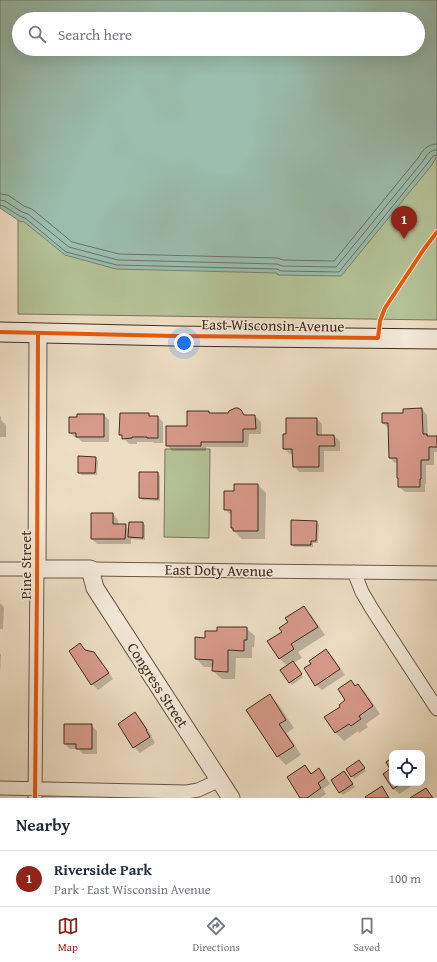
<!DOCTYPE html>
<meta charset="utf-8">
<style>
:root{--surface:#fff;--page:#f6f6f7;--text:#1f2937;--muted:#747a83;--line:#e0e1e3;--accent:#8f2418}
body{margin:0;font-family:"Gentium Book Plus",serif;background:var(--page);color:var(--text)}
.controls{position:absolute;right:12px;bottom:12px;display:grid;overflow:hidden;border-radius:8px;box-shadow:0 4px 16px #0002}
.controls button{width:36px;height:36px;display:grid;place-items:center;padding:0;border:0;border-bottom:1px solid var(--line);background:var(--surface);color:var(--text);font:20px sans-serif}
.you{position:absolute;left:184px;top:343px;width:14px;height:14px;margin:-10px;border:3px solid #fff;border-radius:50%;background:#1a73e8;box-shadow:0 0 0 6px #1a73e833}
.badge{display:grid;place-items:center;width:26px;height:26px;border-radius:50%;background:var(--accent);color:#fff;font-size:13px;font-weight:700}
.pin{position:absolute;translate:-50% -33px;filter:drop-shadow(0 1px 2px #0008)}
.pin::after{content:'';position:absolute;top:21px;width:14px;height:12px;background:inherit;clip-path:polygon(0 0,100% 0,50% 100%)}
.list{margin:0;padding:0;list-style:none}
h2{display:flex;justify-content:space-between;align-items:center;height:52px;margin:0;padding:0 16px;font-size:17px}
h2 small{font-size:13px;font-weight:400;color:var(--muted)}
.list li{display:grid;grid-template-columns:26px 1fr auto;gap:12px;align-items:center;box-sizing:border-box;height:56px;padding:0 16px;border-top:1px solid var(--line)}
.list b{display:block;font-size:15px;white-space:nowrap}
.list p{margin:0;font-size:13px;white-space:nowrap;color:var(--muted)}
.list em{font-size:13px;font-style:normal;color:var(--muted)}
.icon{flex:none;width:22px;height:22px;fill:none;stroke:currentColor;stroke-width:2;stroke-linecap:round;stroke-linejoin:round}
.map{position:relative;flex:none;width:437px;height:798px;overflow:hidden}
.search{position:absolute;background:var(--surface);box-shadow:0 4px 16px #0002;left:12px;right:12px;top:12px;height:44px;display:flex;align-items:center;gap:10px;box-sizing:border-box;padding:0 14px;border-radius:22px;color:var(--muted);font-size:15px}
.sheet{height:108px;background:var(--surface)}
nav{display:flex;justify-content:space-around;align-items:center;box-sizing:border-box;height:56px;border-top:1px solid var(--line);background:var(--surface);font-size:11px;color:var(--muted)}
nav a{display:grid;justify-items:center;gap:2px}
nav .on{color:var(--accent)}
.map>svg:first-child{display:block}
.green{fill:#b4c297;stroke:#7b775a}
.water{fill:#9abdad;stroke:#778374;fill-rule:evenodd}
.shadow{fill:#0003}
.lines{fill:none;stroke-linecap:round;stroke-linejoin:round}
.shore{stroke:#6e7466;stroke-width:1}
.building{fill:#d79a8a;stroke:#422c1e}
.minor-casing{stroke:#6d5847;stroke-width:15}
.tertiary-casing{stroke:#6d5847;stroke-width:19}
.secondary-casing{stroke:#422c1e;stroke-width:21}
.minor{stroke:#f3e9d8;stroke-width:13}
.tertiary{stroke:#f3e9d8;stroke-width:17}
.secondary{stroke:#f3e9d8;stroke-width:19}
.cycleway-casing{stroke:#f3e9d8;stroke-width:6}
.cycleway{stroke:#e8590c;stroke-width:4}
.labels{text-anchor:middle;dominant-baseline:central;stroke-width:3;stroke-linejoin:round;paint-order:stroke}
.street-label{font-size:15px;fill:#422c1e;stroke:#f3e9d8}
</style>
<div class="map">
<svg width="437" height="798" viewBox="0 0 437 798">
<rect width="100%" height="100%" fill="#edddc3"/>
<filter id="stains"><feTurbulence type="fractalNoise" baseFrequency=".005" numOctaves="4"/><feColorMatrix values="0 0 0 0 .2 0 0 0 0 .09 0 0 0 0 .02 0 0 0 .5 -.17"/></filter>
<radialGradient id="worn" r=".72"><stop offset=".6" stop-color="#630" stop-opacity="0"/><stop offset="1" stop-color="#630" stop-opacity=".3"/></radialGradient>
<path class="green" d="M437,156V320L18,314V220L22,221L431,166Z
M165,449H210L209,538L164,537Z"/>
<path class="water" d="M0,0H437V156L431,166L341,276L278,275L277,273L116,269L65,255L23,221L21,222L0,208ZM19,19H418V49H19Z"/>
<path class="shadow" d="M422,409L427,415L428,436L437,437V452H434V465H426V484H425V492H405L399,487L398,463H395L390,458L388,428L383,423L404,414Z
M241,411L246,416H255L261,422V434H249L248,447H206V451H172L167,445L209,412L212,414H229Z
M148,414L151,417H158L163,422V443H154L153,442H137V444H129L120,434Z
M104,415L109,420V442H82L78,438H76L70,433Z
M0,416L1,417V420L6,425V437H0Z
M317,419L322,424V436H334L340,441V451H324V472H299L294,466L293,454H290L284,449L287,435Z
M95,458L98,461L97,475H81L79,472Z
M158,473L160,476V501L142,500L140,498Z
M258,485L266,493L265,539H242L234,531V529L232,527V516L225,509L235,492Z
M113,514L118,520V525H125L129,530L143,523L145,525V540L131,539V544H97L92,539Z
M316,522L319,524L318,543H313V547H294L292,545Z
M0,603L4,607L3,629H0Z
M303,607L311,615L325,635L298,652L302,658L293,663L303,677L292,685L290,682L288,666L280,659L268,642L283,632L290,622Z
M246,628L255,636L254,648L252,647V658H236L235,679H222L213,671V667H204L196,659L206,639L218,632Z
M80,644L86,651L93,653L99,658L113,679L98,690L92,684L70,651Z
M326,650L332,656L345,675L322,690L316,685Z
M0,654H1L0,674Z
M350,681L356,687L358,685L366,693L380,714L366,724L368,727L359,733L358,731L344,741L336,733L326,718L342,707L347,701Z
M270,696L278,704L294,728L287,733L301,755L286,765L278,757L248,710Z
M135,714L141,719L152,736H151L155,743L140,753L134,747L119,724Z
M91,725L97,731V754H83L78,749H70L65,744Z
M392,759V783H416L399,794L394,788L385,774L392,770Z
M361,764L366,771L354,779L347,769Z
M305,766L312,774L319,770L324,775L330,784L323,789L326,794L320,798H302Z
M344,772L355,787L343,795L340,792Z"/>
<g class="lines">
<path class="shore" d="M0,194L8,195L24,206L32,209L72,242L119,254L277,258L283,260L334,261L418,158C423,150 427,144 437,144
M0,200L5,201L22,212L28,214L69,247L118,260L277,264L282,266L336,267L423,161C427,155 429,150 437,150
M0,205C9,207 16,216 25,218L66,252L117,265L277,269L281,271L339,272L427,164L433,156L437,155"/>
</g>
<path class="building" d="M235,408H238L241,410L244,415H255L256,429H243V442H201V446H166V426H187V411H209V413H228L229,411Z
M422,408L423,434H427V436H437V447H429V460H421V479H420V487H398V478H397V458H389L388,423H382V413H403V409Z
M120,413H149V416H158V438H147V437H132V438L122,439V435H119Z
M77,414H104V437H76V433H69V417H77Z
M286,418H317V435H334L335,446H319V467H293L292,449H283V434H286Z
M78,456L96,457L95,473H78Z
M139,472H158V499L139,498Z
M234,484H258V531H233V528H231V510H224V491H234Z
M91,513H113V524H126L125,539H91Z
M291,520L317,521L316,541H311V545H291Z
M129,522H143V538L128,537Z
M304,606L318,627L291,644L294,649L279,659L267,641L282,632L279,628L288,622L285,618Z
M217,627H247V640H244V651L228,650V672L212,671L213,660L195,659V637L205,638V631H217Z
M80,643L85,650L94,652L109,673L91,685L69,651Z
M326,649L340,669L315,686L304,668L311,664L309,661Z
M293,661L302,674L289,683L280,670Z
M351,680L355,686L358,684L373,706L359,716L361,719L351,726L349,724L335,733L324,717L340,707L339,705L345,700L338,689Z
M270,694L286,720L279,724L294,746L277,757L246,710Z
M135,712L147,730H146L150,737L133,748L118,724Z
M64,724H92V749H76V744H64Z
M392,758V783H402L393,789L383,774L390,769L386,762Z
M359,760L365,768L351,777L346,769Z
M305,765L311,774L319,768L325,778L318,783L321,788L307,798H300L287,777Z
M344,771L353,784L339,793L331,780Z
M382,786L389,798H366L365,797Z
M426,788L433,798H410Z"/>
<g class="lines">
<g class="minor-casing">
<path id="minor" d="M0,569H37L35,798
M90,569L437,573
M354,572L362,592L372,609L437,709
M0,788L187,792L198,790L220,780"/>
</g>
<g class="tertiary-casing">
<path id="tertiary" d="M38,333L37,569H90L95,588L231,798"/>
</g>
<g class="secondary-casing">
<path id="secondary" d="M0,332L174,336L437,339"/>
</g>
<use href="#minor" class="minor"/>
<use href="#tertiary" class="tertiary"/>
<use href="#secondary" class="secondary"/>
<g class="cycleway-casing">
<path id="cycleway" d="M0,332L174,336L378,338L380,321L385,308L424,249L437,232
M35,798L37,587L38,333"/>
</g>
<use href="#cycleway" class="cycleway"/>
</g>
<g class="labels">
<g class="street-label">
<text transform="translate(273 325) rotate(1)">East Wisconsin Avenue</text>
<text transform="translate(25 565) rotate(-90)">Pine Street</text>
<text transform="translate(219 570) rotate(1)">East Doty Avenue</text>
<text transform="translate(158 685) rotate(57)">Congress Street</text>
</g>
</g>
<rect width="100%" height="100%" filter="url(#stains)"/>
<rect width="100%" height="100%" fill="url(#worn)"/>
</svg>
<div class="controls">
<button><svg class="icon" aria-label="locate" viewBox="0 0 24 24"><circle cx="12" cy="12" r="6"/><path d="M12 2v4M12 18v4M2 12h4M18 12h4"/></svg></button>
</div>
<div class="you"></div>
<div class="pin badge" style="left:404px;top:239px">1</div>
<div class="search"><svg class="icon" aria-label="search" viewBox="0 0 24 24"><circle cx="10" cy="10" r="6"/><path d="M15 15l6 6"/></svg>Search here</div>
</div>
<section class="sheet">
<h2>Nearby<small></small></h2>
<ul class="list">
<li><span class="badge">1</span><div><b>Riverside Park</b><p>Park · East Wisconsin Avenue</p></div><em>100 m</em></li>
</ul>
</section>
<nav>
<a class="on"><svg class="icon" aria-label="map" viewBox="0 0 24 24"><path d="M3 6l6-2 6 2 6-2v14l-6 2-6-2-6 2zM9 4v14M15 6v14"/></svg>Map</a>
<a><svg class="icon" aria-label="directions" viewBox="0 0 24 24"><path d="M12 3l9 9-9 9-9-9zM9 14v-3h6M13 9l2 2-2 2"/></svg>Directions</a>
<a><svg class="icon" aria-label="saved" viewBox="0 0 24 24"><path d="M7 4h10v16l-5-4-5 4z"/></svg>Saved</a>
</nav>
